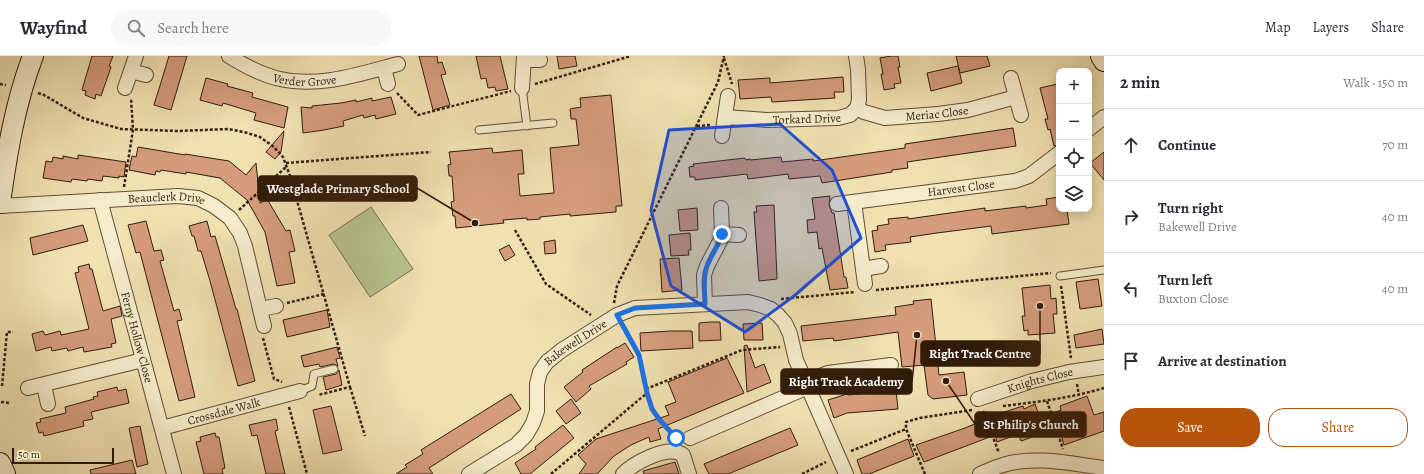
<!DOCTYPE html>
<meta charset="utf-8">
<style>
:root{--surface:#fff;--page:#f7f7f7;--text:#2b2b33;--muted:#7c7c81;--line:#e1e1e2;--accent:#b45309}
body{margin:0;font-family:Alegreya,serif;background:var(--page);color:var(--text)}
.controls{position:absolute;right:12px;top:12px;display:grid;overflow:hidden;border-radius:8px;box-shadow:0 2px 10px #0003}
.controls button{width:36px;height:36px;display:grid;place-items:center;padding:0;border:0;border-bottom:1px solid var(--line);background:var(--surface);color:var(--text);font:20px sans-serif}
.scale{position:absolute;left:12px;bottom:10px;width:102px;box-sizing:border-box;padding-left:4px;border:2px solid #321c09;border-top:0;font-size:11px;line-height:14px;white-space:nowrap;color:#321c09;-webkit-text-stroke:3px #f5eccc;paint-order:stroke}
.stop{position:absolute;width:12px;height:12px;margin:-9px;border:3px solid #1a73e8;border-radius:50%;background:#fff}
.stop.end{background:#1a73e8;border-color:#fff;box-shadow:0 1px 4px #0008}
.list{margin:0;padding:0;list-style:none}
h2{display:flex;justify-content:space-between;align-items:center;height:52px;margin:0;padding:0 16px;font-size:17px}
h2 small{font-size:13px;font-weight:400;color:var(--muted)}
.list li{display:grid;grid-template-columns:26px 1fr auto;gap:12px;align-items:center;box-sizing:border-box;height:72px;padding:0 16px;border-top:1px solid var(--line)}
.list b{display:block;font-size:15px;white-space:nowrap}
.list p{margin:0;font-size:13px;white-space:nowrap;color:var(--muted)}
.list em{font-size:13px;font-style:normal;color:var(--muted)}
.actions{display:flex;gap:8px;padding:12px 16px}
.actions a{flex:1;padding:9px 0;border:1px solid var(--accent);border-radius:16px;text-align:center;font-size:14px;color:var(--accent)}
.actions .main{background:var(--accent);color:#fff}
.icon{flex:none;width:22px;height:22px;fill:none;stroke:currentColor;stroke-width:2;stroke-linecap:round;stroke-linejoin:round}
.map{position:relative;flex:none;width:1104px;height:418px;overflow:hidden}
header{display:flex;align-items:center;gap:24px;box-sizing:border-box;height:56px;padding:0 20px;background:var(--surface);border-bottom:1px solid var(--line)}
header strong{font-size:19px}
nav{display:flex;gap:22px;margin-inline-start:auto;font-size:14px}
.search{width:280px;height:36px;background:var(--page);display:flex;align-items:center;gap:10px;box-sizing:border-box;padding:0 14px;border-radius:16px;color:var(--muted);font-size:15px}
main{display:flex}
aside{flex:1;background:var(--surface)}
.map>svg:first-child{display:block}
.green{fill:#b7c38e;stroke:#74704c}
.building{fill:#d59c7c;stroke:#321c09}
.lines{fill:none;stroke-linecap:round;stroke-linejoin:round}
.lane-casing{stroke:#624d33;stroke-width:9}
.street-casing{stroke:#624d33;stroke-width:16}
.secondary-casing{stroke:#321c09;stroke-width:22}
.path{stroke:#321c09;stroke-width:2.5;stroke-dasharray:3 2;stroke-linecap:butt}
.lane{stroke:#f5eccc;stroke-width:7}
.street{stroke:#f5eccc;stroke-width:14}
.secondary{stroke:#f5eccc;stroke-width:20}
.route{stroke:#1a73e8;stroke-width:5}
.marked{fill:#1d4ed8;fill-opacity:0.2;stroke:#1d4ed8;stroke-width:3;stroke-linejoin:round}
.labels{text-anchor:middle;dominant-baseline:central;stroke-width:4;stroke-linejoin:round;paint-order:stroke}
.street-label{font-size:12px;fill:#321c09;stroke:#f5eccc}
.leader{fill:none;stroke:#321c09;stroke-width:1.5}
.callout-dot{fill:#321c09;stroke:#f5eccc;stroke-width:1.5}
.callout{fill:#321c09;stroke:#321c09;stroke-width:1.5}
.callout-label{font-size:13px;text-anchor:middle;font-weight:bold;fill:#fff}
</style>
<header>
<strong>Wayfind</strong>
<div class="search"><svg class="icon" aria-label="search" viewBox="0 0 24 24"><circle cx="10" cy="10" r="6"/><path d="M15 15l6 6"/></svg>Search here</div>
<nav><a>Map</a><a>Layers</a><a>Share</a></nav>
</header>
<main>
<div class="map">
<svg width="1104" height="418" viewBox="0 0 1104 418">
<rect width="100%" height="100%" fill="#f0e1b1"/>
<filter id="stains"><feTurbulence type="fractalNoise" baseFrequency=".005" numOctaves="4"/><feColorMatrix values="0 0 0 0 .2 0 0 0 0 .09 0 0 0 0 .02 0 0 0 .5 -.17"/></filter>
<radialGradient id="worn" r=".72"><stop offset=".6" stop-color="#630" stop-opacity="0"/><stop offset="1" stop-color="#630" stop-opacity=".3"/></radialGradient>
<path class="green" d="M371,151L413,213L370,241L329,179Z"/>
<path class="building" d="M92,0H113L109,10L111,11L101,40L96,38L95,43L85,39L86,35L82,34Z
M169,0H187L171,54L154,49Z
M419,0H437L438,7L442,6L446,18L441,19L450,49L433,54Z
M476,0H500L508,33L496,35L495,31L488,32L486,22L481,23Z
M557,0H575L577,10L559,13Z
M891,0H898L900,11H898L901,27L894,28L895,32L884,34L881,18H883L880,2Z
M956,0H987L990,10L960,17Z
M958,10L962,27L931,35L927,17Z
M843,21L844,36H834L835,42L772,46L771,41L740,43L738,24L770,22V27Z
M206,22L228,28L227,30L253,37L252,41L288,51L284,72L254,64L256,57L223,47L222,50L200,44Z
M1057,28L1059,34V89L1054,90L1050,73L1048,74L1045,63H1048L1040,32Z
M611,39L622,150H616V156L570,160V158L540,161V163L527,164V162L503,164L504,167L456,172L455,160H453L451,146L454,145L452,120H449L448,109L451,108L449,96L492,92L493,97L522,94L524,118H518L520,140L554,137L550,92L579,89L576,63H571L570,53L581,51L580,42Z
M391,41L396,58L376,63L375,59L364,62L363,59L343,65L344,70L324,74L303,77L301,51L312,52V50L341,47L356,44V46L372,42V45Z
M1013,72L1016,90L907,106L908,112L892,114V116L822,127L820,120L789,123L788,118L748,123L747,118L695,124V121H690L689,111L694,110L693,108L745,102L746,104L750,103V104L781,101L782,106L813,103V105L905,92V88Z
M284,75L281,96L275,103L266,96Z
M138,91L185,99V98L229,105L246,119L256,107L260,147L267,143L286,175L290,174L295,195L289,196L295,227L277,230L265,176L247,144L220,122L186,116V118L161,114L160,116L156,115L155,119L129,114L132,100L136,101Z
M1104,96V124L1090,107Z
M78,99L126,106L124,121L119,120V122L103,120L102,125L88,123L87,125L72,123L71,126L43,122L46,105L52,106L53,101L63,103V100L78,103Z
M830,140L829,149L832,157H834L844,221H846L848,232L830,234L822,192L819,193L817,176L808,177L807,164L815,163L812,142Z
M1059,141V153H1067L1069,168L992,178L991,170L937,177L910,181L911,186L885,189L886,194L875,196L872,175L878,174L877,170L889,168L888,163L908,161V163L985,152V155L1026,150V152L1047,149L1046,143Z
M774,149L777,223L759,225L754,156H757L756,150Z
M697,152L698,174L680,175L678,154Z
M146,165L154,195L161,194L164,204L160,205L174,255L179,253L182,264L177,265L195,341L179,345L140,196L136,197L128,169Z
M207,165L211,181L215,180L228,225L236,253H237L255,325L238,330L210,225L201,195H198L194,180H192L189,170Z
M83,169L88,185L33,199L30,182Z
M690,177L691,194H688L689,199L671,200L669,179Z
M555,184L556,197L545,198L544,186Z
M509,189L515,199L505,205L499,194Z
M679,202L682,234L662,236L660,203Z
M89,208L90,213H92L103,255L120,250L122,260L111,263L116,287L111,288L112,291L84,296L83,291L68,295L67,292L52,295L51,291L36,295L32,278L43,275L45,279L60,275L61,279L89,273L75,217L79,216L78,211Z
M1098,223L1102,250L1080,253L1076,226Z
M1050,229L1051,243L1056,242L1057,258H1053L1055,277L1028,279V274L1024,275L1022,260H1025L1022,232Z
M931,243L939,319L964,316L967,339L933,343L928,339L924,309L902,311L898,276L834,285L833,282L803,285L801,270L896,259L895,251L914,248L913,245Z
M327,254L330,271L287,281L283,264Z
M710,266H720L721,284L699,285V267Z
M762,267L763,284H744L743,268Z
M1102,273L1104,288L1076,292L1074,279Z
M670,275H692L693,292L641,295L640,277Z
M625,287L634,301L626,306L627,308L589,330L591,333L576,346L564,331L583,316L582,314L617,291V292Z
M747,289L755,312L764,308L771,326L747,336L744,290Z
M337,291L340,302L336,303L338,310L333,308L320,311L319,308L304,311L301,300Z
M727,302L744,337L658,373L661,383L650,386L649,381L631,389L614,400L597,418H579L586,408L578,399L596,383L669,359L665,350L676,346L668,326Z
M339,314L342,329L326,334L323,321L336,318Z
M117,331L118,335L126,333L129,347L91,356L93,363L83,365L84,370L44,380L43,376L39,377L36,367L41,366L40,363L66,357L65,351L94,343L93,341L98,340L97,336Z
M896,334L898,353L847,357L834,362L828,344L847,338L848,339Z
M511,338L521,353L429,412L433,418H396L407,411L405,409L423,398L421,394Z
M1087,340L1094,359L1104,356V375L1064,389L1059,372L1021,385L1018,378L997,386L995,379L924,406L916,389L965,372L998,358L1023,350L1024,353L1035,348L1040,362L1061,354L1060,350Z
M571,343L581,357L566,368L556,355Z
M331,350L342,394L323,398L313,354Z
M276,363L278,374L275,375L285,418H266L257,379L252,380L249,369Z
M563,369L574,382L530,418H521L515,407L536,393L535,391Z
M140,370L148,408L137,411L129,372Z
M790,372L798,389L728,418H709L704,408Z
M215,377L216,381H219L225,412L222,413L223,418H204L196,386L201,385L200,381Z
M908,383L914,400L869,418H862L857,404Z
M132,404L136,418H91L90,414Z
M675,406L679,418H644L643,415Z"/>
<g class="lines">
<g class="lane-casing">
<path id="lane" d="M522,32L527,70
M479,74L553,67
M1060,220L1104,214
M300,335L312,330L314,318L334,313"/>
</g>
<g class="street-casing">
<g id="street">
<path id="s1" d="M229,0C245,10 262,19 280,23C319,32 360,18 398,8"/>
<path d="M524,4H540"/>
<path d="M384,12L388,28"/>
<path d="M131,15L146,19"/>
<path d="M1011,22L1021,59"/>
<path d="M125,32L136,0"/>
<path d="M522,32L524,0"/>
<path id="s2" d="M857,52L864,56L885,62L938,58L968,54L1016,41"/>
<path id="s3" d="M725,61L767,64L838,62L850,59L857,52L859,44L858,13L856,0"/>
<path d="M1089,73L1104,61"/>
<path d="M722,80L728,40"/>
<path id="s4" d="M100,144L174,418"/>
<path d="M854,146L865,228"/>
<path id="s5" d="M837,148L1015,125L1029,120L1059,97"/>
<path id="s6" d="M0,150L178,140L198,142L214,150L230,162L240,177L245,190L264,270"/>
<path d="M722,178L739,179"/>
<path d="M863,213L881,210"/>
<path d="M705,248L704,219L707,210L720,185L722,178L721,152"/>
<path d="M260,253L276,250"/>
<path d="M805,326L828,317L891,309"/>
<path d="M44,329L48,348"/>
<path d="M28,332L143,304"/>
<path id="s7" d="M978,343L1032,325L1069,316L1104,311"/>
<path id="s8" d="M162,372L300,335"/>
<path d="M690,382L808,331"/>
<path id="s9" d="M469,418L516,389L526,379L533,367L537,355V328L540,316L547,306L562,294L617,259L635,252L748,246L760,249L771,253L778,259L785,267L790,278L796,304L846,418"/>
<path d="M623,418C634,407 668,388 683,399L689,418"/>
<path d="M980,418C988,415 995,411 1003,409C1035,399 1072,408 1104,412"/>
</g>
</g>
<g class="secondary-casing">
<path id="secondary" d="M1101,0L1104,5
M0,147C7,97 15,47 33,0
M0,407L5,418"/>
</g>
<path class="path" d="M724,2L732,28
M0,28L6,29
M535,28L631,0
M38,37L44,39L83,62L121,73L178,75L228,73L244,76L260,81L274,91L283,101L290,120L350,331L318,339
M397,37L418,59L511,35
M697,70L711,69
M286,107L431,96
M124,131L133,74L131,42
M239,154L287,110
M515,174L546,228L591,259
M1061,230L1071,302
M876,234L1051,217
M781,243L855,236
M287,247L324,238
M614,247L617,230L718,26L724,0
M624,271L639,299L647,337L652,353L659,363L677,383
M263,282L274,323L282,326
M1077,328L1079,340
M2,330L7,276H13
M350,331L365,380
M646,333L742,294L780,291
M1047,345L1063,393
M1,346L10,347
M1003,350C1037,346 1071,342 1104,332
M289,351L307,418
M983,355L999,397
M851,395L906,373
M551,418L647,337
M802,418L826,406
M925,418L906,373V366L920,362L972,354"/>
<use href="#lane" class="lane"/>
<use href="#street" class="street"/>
<use href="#secondary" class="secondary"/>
</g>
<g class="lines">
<path class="route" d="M676,382L659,363L652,353L647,337L639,299L617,259L635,252L705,248C705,236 702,222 707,210C711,199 719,189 722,178"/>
</g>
<path class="marked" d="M780,68L832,114L861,182L794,240L745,276L671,230L651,154L669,74Z"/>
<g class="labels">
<g class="street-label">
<text stroke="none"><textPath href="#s1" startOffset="81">Verder Grove</textPath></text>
<text stroke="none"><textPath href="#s2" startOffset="82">Meriac Close</textPath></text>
<text stroke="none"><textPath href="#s3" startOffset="82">Torkard Drive</textPath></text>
<text stroke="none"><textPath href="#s5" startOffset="125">Harvest Close</textPath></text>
<text stroke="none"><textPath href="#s6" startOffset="167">Beauclerk Drive</textPath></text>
<text stroke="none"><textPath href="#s4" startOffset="142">Ferny Hollow Close</textPath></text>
<text stroke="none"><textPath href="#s9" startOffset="182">Bakewell Drive</textPath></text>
<text stroke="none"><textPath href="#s7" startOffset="65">Knights Close</textPath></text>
<text stroke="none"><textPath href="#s8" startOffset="64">Crossdale Walk</textPath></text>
</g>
</g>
<path class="leader" d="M475 167L417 132M1040 250L1040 298M917 279L912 326M946 325L975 368"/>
<g class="callout-dot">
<circle cx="475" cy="167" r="4"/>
<circle cx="1040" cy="250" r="4"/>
<circle cx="917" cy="279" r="4"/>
<circle cx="946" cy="325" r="4"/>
</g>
<g class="callout">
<rect x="258" y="120" width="159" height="25" rx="4"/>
<rect x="921" y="285" width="119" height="25" rx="4"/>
<rect x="781" y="313" width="131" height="25" rx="4"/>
<rect x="975" y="356" width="111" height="25" rx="4"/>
</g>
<g class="callout-label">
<text x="338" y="137">Westglade Primary School</text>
<text x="980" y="302">Right Track Centre</text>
<text x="846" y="330">Right Track Academy</text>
<text x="1031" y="373">St Philip's Church</text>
</g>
<rect width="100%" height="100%" filter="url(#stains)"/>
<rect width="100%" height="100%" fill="url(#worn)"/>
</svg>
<div class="controls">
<button>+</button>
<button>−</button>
<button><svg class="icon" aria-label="locate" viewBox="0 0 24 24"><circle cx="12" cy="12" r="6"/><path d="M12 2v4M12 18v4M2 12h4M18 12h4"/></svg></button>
<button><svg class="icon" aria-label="layers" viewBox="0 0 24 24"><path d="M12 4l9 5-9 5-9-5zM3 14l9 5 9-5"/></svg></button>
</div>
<div class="scale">50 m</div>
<div class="stop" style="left:676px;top:382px"></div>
<div class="stop end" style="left:722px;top:178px"></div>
</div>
<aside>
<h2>2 min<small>Walk · 150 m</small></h2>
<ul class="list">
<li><svg class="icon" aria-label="ahead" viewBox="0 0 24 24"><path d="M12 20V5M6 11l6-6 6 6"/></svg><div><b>Continue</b></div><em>70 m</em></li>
<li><svg class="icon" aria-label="right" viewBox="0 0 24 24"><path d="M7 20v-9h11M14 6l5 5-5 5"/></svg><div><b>Turn right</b><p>Bakewell Drive</p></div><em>40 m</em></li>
<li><svg class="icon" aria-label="left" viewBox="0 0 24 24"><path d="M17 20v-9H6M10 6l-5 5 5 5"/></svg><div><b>Turn left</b><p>Buxton Close</p></div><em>40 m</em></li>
<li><svg class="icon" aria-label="arrive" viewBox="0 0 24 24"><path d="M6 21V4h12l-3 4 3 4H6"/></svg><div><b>Arrive at destination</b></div></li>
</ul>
<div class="actions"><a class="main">Save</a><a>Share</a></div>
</aside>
</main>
